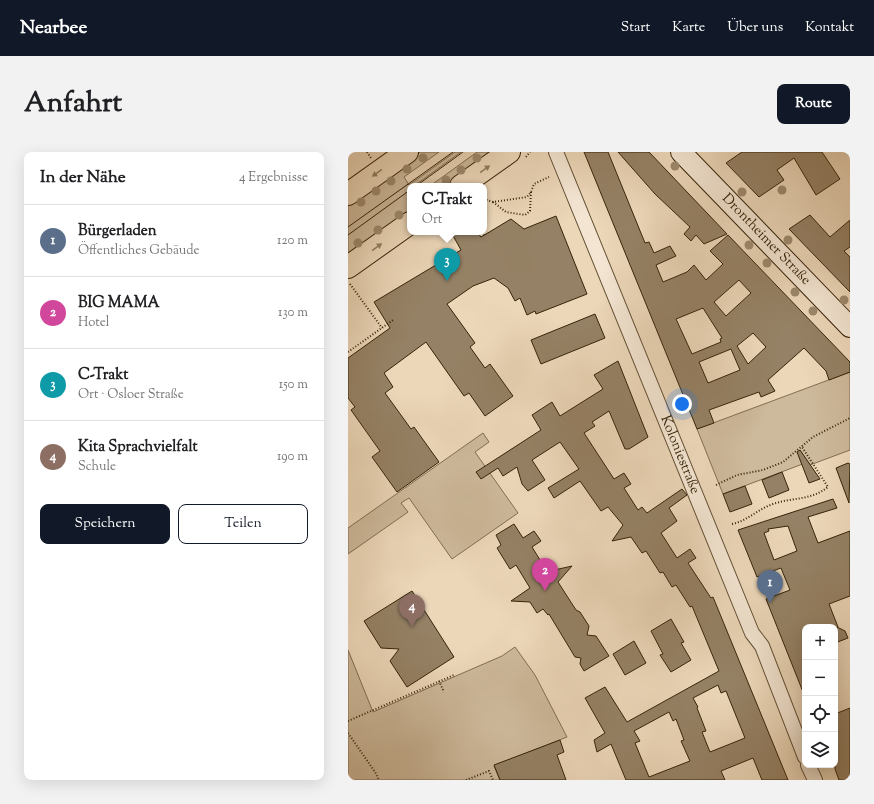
<!DOCTYPE html>
<html lang="de">
<meta charset="utf-8">
<style>
:root{--surface:#fff;--page:#f2f2f2;--text:#202124;--muted:#757577;--line:#e0e0e0;--accent:#111827}
body{margin:0;font-family:"Sorts Mill Goudy",serif;background:var(--page);color:var(--text)}
.controls{position:absolute;right:12px;bottom:12px;display:grid;overflow:hidden;border-radius:8px;box-shadow:0 4px 16px #0002}
.controls button{width:36px;height:36px;display:grid;place-items:center;padding:0;border:0;border-bottom:1px solid var(--line);background:var(--surface);color:var(--text);font:20px sans-serif}
.you{position:absolute;left:334px;top:252px;width:14px;height:14px;margin:-10px;border:3px solid #fff;border-radius:50%;background:#1a73e8;box-shadow:0 0 0 6px #1a73e833}
.badge{display:grid;place-items:center;width:26px;height:26px;border-radius:50%;background:var(--accent);color:#fff;font-size:13px;font-weight:700}
.pin{position:absolute;translate:-50% -33px;filter:drop-shadow(0 1px 2px #0008)}
.pin::after{content:'';position:absolute;top:21px;width:14px;height:12px;background:inherit;clip-path:polygon(0 0,100% 0,50% 100%)}
.popup{position:absolute;left:59px;top:31px;width:80px;height:52px;box-sizing:border-box;display:grid;place-content:center;border-radius:8px;background:var(--surface);filter:drop-shadow(0 1px 3px #0005);font-size:13px;white-space:nowrap;color:var(--muted)}
.popup b{font-size:15px;color:var(--text)}
.popup::after{content:'';position:absolute;left:50%;top:100%;margin-left:-8px;border:8px solid transparent;border-top-color:var(--surface)}
.list{margin:0;padding:0;list-style:none}
h2{display:flex;justify-content:space-between;align-items:center;height:52px;margin:0;padding:0 16px;font-size:17px}
h2 small{font-size:13px;font-weight:400;color:var(--muted)}
.list li{display:grid;grid-template-columns:26px 1fr auto;gap:12px;align-items:center;box-sizing:border-box;height:72px;padding:0 16px;border-top:1px solid var(--line)}
.list b{display:block;font-size:15px;white-space:nowrap}
.list p{margin:0;font-size:13px;white-space:nowrap;color:var(--muted)}
.list em{font-size:13px;font-style:normal;color:var(--muted)}
.actions{display:flex;gap:8px;padding:12px 16px}
.actions a{flex:1;padding:9px 0;border:1px solid var(--accent);border-radius:8px;text-align:center;font-size:14px;color:var(--accent)}
.actions .main{background:var(--accent);color:#fff}
.icon{flex:none;width:22px;height:22px;fill:none;stroke:currentColor;stroke-width:2;stroke-linecap:round;stroke-linejoin:round}
.map{position:relative;flex:none;width:502px;height:628px;overflow:hidden;border-radius:8px}
header{display:flex;align-items:center;gap:24px;box-sizing:border-box;height:56px;padding:0 20px;background:var(--accent);color:#fff}
header strong{font-size:19px}
nav{display:flex;gap:22px;margin-inline-start:auto;font-size:14px}
.intro{display:flex;align-items:center;justify-content:space-between;box-sizing:border-box;height:96px;padding:0 24px}
h1{margin:0;font-size:28px}
.button{padding:10px 18px;border-radius:8px;background:var(--accent);color:#fff;font-size:14px;font-weight:700}
main{display:flex;gap:24px;padding:0 24px}
aside{flex:1;background:var(--surface);border-radius:8px;box-shadow:0 4px 16px #0002}
.map>svg:first-child{display:block}
.green{fill:#cdb99b;stroke:#826e52}
.building{fill:#958165;stroke:#362409;fill-rule:evenodd}
.lines{fill:none;stroke-linecap:round;stroke-linejoin:round}
.street-casing{stroke:#645135;stroke-width:16}
.secondary-casing{stroke:#362409;stroke-width:22}
.primary-casing{stroke:#362409;stroke-width:24}
.path{stroke:#362409;stroke-width:2;stroke-dasharray:1 2;stroke-linecap:butt}
.street{stroke:#f3e5d2;stroke-width:14}
.secondary{stroke:#f3e5d2;stroke-width:20}
.primary{stroke:#ecd7b9;stroke-width:22}
.tram{stroke:#362409;stroke-width:1}
.tree{fill:#9d896d}
.oneway{fill:#917e61}
.labels{text-anchor:middle;dominant-baseline:central;stroke-width:3;stroke-linejoin:round;paint-order:stroke}
.street-label{font-size:14px;fill:#362409;stroke:#f3e5d2}
</style>
<header>
<strong>Nearbee</strong>
<nav><a>Start</a><a>Karte</a><a>Über uns</a><a>Kontakt</a></nav>
</header>
<div class="intro"><h1>Anfahrt</h1><a class="button">Route</a></div>
<main>
<aside>
<h2>In der Nähe<small>4 Ergebnisse</small></h2>
<ul class="list">
<li><span class="badge" style="background:#5c6f8a">1</span><div><b>Bürgerladen</b><p>Öffentliches Gebäude</p></div><em>120 m</em></li>
<li><span class="badge" style="background:#d1479c">2</span><div><b>BIG MAMA</b><p>Hotel</p></div><em>130 m</em></li>
<li><span class="badge" style="background:#0f9aa8">3</span><div><b>C-Trakt</b><p>Ort · Osloer Straße</p></div><em>150 m</em></li>
<li><span class="badge" style="background:#8d6e63">4</span><div><b>Kita Sprachvielfalt</b><p>Schule</p></div><em>190 m</em></li>
</ul>
<div class="actions"><a class="main">Speichern</a><a>Teilen</a></div>
</aside>
<div class="map">
<svg width="502" height="628" viewBox="0 0 502 628">
<rect width="100%" height="100%" fill="#ecd7b9"/>
<filter id="stains"><feTurbulence type="fractalNoise" baseFrequency=".005" numOctaves="4"/><feColorMatrix values="0 0 0 0 .2 0 0 0 0 .09 0 0 0 0 .02 0 0 0 .5 -.17"/></filter>
<radialGradient id="worn" r=".72"><stop offset=".6" stop-color="#630" stop-opacity="0"/><stop offset="1" stop-color="#630" stop-opacity=".3"/></radialGradient>
<path class="green" d="M72,0H91L56,25L61,33L107,0H113L66,34H62V61L0,106V51Z
M129,0H146L99,34H82Z
M502,220V298L462,313L460,310L375,342L349,277Z
M135,281L141,290L127,300L170,361L104,407L61,346L53,351L60,360L0,402V376Z
M167,495L187,523L219,585L146,614L152,628H0V498L25,560L154,504Z"/>
<path class="building" d="M236,0H260L297,91L301,90L306,101L322,94L328,104L308,113L315,130L339,120L346,113L358,128L375,112L362,99L380,83L502,210V220L481,228L478,219L456,196L420,228L427,239L413,245L411,240L361,258L366,271L349,277ZM391,128L403,141L378,164L366,150ZM355,156L374,186L372,187L373,190L344,202L328,167ZM405,181L418,195L400,212L389,194ZM383,197L392,218L360,231L351,210Z
M270,0H301L379,82L356,92L348,83L343,89L336,82L342,75L307,42Z
M394,0H474L492,27L468,43L446,6L429,18L436,28L411,45L378,11Z
M462,63L482,85L502,68V95L496,99L502,105V140L441,77Z
M208,64L239,142L188,162L187,159L179,163L172,146L167,149L160,136L146,126L125,134L99,152L127,191L122,195L137,216L142,212L165,244L137,264L121,241L116,244L78,190L36,221L45,235L37,241L63,277L66,275L91,310L49,340L24,305L32,299L3,258L7,255L0,246V206L42,176L26,150L113,98L103,80H129L133,85L163,67L176,77Z
M247,162L257,186L193,212L183,188Z
M270,209L300,285L281,297H277L261,259L244,270L247,274L236,281L266,327L276,321L283,332L276,336L290,358L294,355L299,361L334,337L339,343L321,356L329,369L313,381L329,406L342,397L348,406L340,411L363,446L365,445L440,628H414L405,606L373,619L377,628H278L263,592L249,600L246,588L257,581L237,546L257,535L279,570L371,519L344,454L342,455L328,433L324,435L315,420L312,421L298,399L294,401L283,385L264,389L275,373L260,355L253,359L232,329L206,346L200,336L231,317L212,290L184,308L197,328L180,339L174,332L169,315L155,324L150,316L133,327L128,320L193,278L184,263L204,250L212,264L255,237L246,223ZM370,533L373,541L378,539L397,586L362,600L354,580L358,579L349,556L350,555L345,546ZM321,560L325,569L328,567L336,588L333,589L342,609L301,625L287,591L292,589L286,579Z
M452,298L472,327L461,331L449,300Z
M500,311L502,312L501,351L488,316Z
M434,320L441,338L421,346L414,328Z
M397,334L404,352L382,360L375,342Z
M485,347L489,356L460,365L470,391L502,379V444L481,452L490,475H489L497,479L500,486L487,491V475H457V545L418,447L442,438L433,416L409,425L390,378ZM440,374L449,399L426,408L416,381L421,379L420,377Z
M166,372L175,386L186,379L193,389L184,395L197,416L200,415L202,419L224,414L210,430L228,458L232,460L241,474L239,483L248,484L261,504L236,519L232,512L233,506L227,505L201,462L200,463L195,457L189,461L182,450L163,449L182,436L168,413L162,417L149,396L153,393L148,383Z
M64,439L106,505L59,535L42,509L51,497L33,496L16,469Z
M323,467L336,490L333,491L343,508L323,520L312,503L315,502L303,479Z
M286,489L298,511L277,523L265,502Z
M502,556V628H491L487,617V562Z
M212,588L216,600L209,603L218,628H152L146,613Z"/>
<g class="lines">
<g class="street-casing">
<g id="street">
<path id="s1" d="M208,0L404,481L414,494L457,605"/>
<path d="M460,613L467,628"/>
</g>
</g>
<g class="secondary-casing">
<g id="secondary">
<path id="s2" d="M333,0L502,175"/>
</g>
</g>
<g class="primary-casing">
<path id="primary" d="M113,34L161,0
M0,42L59,0
M0,115L62,71"/>
</g>
<path class="path" d="M19,0L23,6
M178,5L182,0
M136,50L139,48L145,50L179,45L183,40L186,32L201,25
M145,50L158,60L177,63L182,59L183,40
M134,80L136,83
M2,132L34,176
M0,200L45,168
M368,333L389,323L415,318L435,310L465,285L502,266
M384,372C399,369 410,357 425,352C445,345 462,349 480,335L454,295
M91,529L96,540
M0,569L106,523
M0,581L27,620L31,628
M118,628L141,619L145,628"/>
<use href="#street" class="street"/>
<use href="#secondary" class="secondary"/>
<use href="#primary" class="primary"/>
<path class="tram" d="M68,34L115,0
M0,75L105,0
M0,83L62,38"/>
</g>
<g class="tree">
<circle cx="75" cy="6" r="4.5"/>
<circle cx="129" cy="6" r="4.5"/>
<circle cx="327" cy="14" r="4.5"/>
<circle cx="59" cy="17" r="4.5"/>
<circle cx="113" cy="18" r="4.5"/>
<circle cx="98" cy="28" r="4.5"/>
<circle cx="43" cy="29" r="4.5"/>
<circle cx="434" cy="38" r="4.5"/>
<circle cx="28" cy="39" r="4.5"/>
<circle cx="394" cy="40" r="4.5"/>
<circle cx="13" cy="50" r="4.5"/>
<circle cx="51" cy="63" r="4.5"/>
<circle cx="30" cy="78" r="4.5"/>
<circle cx="440" cy="88" r="4.5"/>
<circle cx="10" cy="91" r="4.5"/>
<circle cx="401" cy="93" r="4.5"/>
<circle cx="419" cy="111" r="4.5"/>
<circle cx="447" cy="140" r="4.5"/>
<circle cx="496" cy="148" r="4.5"/>
<circle cx="465" cy="159" r="4.5"/>
</g>
<defs><path id="oneway-solid" d="M-6-.8H1V-3.2L6.5 0L1 3.2V.8H-6Z"/></defs>
<g class="oneway">
<use href="#oneway-solid" transform="translate(137 17) rotate(-36)"/>
<use href="#oneway-solid" transform="translate(29 21) rotate(144)"/>
<use href="#oneway-solid" transform="translate(29 95) rotate(-36)"/>
</g>
<g class="labels">
<g class="street-label">
<text stroke="none"><textPath href="#s2" startOffset="122">Drontheimer Straße</textPath></text>
<text stroke="none"><textPath href="#s1" startOffset="327">Koloniestraße</textPath></text>
</g>
</g>
<rect width="100%" height="100%" filter="url(#stains)"/>
<rect width="100%" height="100%" fill="url(#worn)"/>
</svg>
<div class="controls">
<button>+</button>
<button>−</button>
<button><svg class="icon" aria-label="locate" viewBox="0 0 24 24"><circle cx="12" cy="12" r="6"/><path d="M12 2v4M12 18v4M2 12h4M18 12h4"/></svg></button>
<button><svg class="icon" aria-label="layers" viewBox="0 0 24 24"><path d="M12 4l9 5-9 5-9-5zM3 14l9 5 9-5"/></svg></button>
</div>
<div class="you"></div>
<div class="pin badge" style="left:422px;top:451px;background:#5c6f8a">1</div>
<div class="pin badge" style="left:197px;top:439px;background:#d1479c">2</div>
<div class="pin badge" style="left:99px;top:129px;background:#0f9aa8">3</div>
<div class="popup"><b>C-Trakt</b>Ort</div>
<div class="pin badge" style="left:64px;top:475px;background:#8d6e63">4</div>
</div>
</main>
